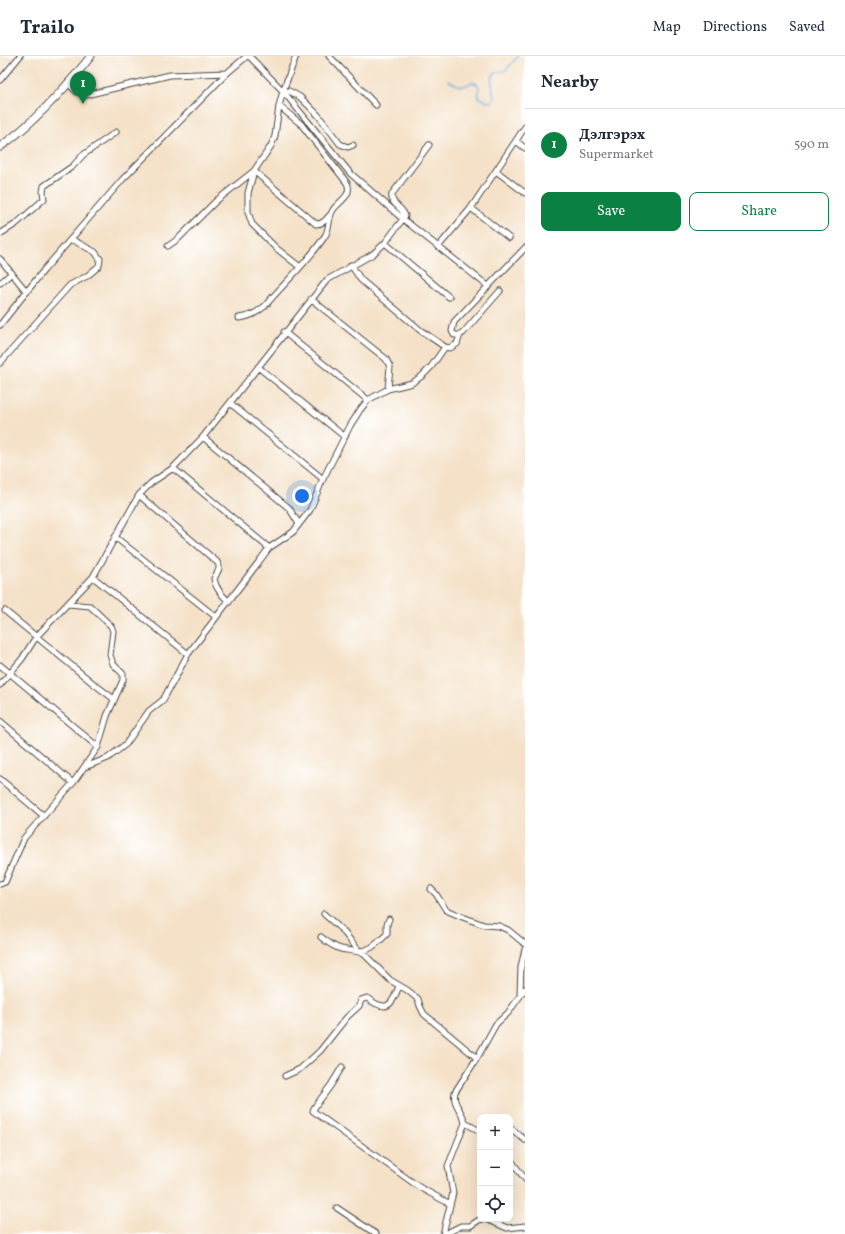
<!DOCTYPE html>
<meta charset="utf-8">
<style>
:root{--surface:#fff;--page:#f6f6f7;--text:#1f2937;--muted:#747a83;--line:#e0e1e3;--accent:#0b8043}
body{margin:0;font-family:Vollkorn,serif;background:var(--page);color:var(--text)}
.controls{position:absolute;right:12px;bottom:12px;display:grid;overflow:hidden;border-radius:8px;box-shadow:0 4px 16px #0002}
.controls button{width:36px;height:36px;display:grid;place-items:center;padding:0;border:0;border-bottom:1px solid var(--line);background:var(--surface);color:var(--text);font:20px sans-serif}
.you{position:absolute;left:302px;top:440px;width:14px;height:14px;margin:-10px;border:3px solid #fff;border-radius:50%;background:#1a73e8;box-shadow:0 0 0 6px #1a73e833}
.badge{display:grid;place-items:center;width:26px;height:26px;border-radius:50%;background:var(--accent);color:#fff;font-size:13px;font-weight:700}
.pin{position:absolute;translate:-50% -33px;filter:drop-shadow(0 1px 2px #0008)}
.pin::after{content:'';position:absolute;top:21px;width:14px;height:12px;background:inherit;clip-path:polygon(0 0,100% 0,50% 100%)}
.list{margin:0;padding:0;list-style:none}
h2{display:flex;justify-content:space-between;align-items:center;height:52px;margin:0;padding:0 16px;font-size:17px}
h2 small{font-size:13px;font-weight:400;color:var(--muted)}
.list li{display:grid;grid-template-columns:26px 1fr auto;gap:12px;align-items:center;box-sizing:border-box;height:72px;padding:0 16px;border-top:1px solid var(--line)}
.list b{display:block;font-size:15px;white-space:nowrap}
.list p{margin:0;font-size:13px;white-space:nowrap;color:var(--muted)}
.list em{font-size:13px;font-style:normal;color:var(--muted)}
.actions{display:flex;gap:8px;padding:12px 16px}
.actions a{flex:1;padding:9px 0;border:1px solid var(--accent);border-radius:8px;text-align:center;font-size:14px;color:var(--accent)}
.actions .main{background:var(--accent);color:#fff}
.icon{flex:none;width:22px;height:22px;fill:none;stroke:currentColor;stroke-width:2;stroke-linecap:round;stroke-linejoin:round}
.map{position:relative;flex:none;width:525px;height:1178px;overflow:hidden}
header{display:flex;align-items:center;gap:24px;box-sizing:border-box;height:56px;padding:0 20px;background:var(--surface);border-bottom:1px solid var(--line)}
header strong{font-size:19px}
nav{display:flex;gap:22px;margin-inline-start:auto;font-size:14px}
main{display:flex}
aside{flex:1;background:var(--surface)}
.map>svg:first-child{display:block}
.lines{fill:none;stroke-linecap:round;stroke-linejoin:round}
.stream{stroke:#65b1de;stroke-width:1.5}
.minor-casing{stroke:#494642;stroke-width:7}
.secondary-casing{stroke:#494642;stroke-width:9}
.minor{stroke:#fff;stroke-width:5}
.secondary{stroke:#fff;stroke-width:7}
</style>
<header>
<strong>Trailo</strong>
<nav><a>Map</a><a>Directions</a><a>Saved</a></nav>
</header>
<main>
<div class="map">
<svg width="525" height="1178" viewBox="0 0 525 1178">
<rect width="100%" height="100%" fill="#fff"/>
<filter id="ink" filterUnits="userSpaceOnUse"><feTurbulence type="fractalNoise" baseFrequency=".025" numOctaves="2"/><feDisplacementMap in="SourceGraphic" scale="8" xChannelSelector="R" yChannelSelector="G"/><feConvolveMatrix kernelMatrix="1 2 1 2 8 2 1 2 1" color-interpolation-filters="sRGB"/></filter>
<filter id="wash" filterUnits="userSpaceOnUse"><feTurbulence type="fractalNoise" baseFrequency=".012" numOctaves="4" result="noise"/><feDisplacementMap in="SourceGraphic" scale="16" xChannelSelector="R" yChannelSelector="G"/><feGaussianBlur stdDeviation="0.9" result="paint"/><feColorMatrix in="noise" values="0 0 0 0 0 0 0 0 0 0 0 0 0 0 0 0 0 1.4 0 .05"/><feComposite in="paint" operator="in"/></filter>
<g filter="url(#wash)">
<rect width="100%" height="100%" fill="#f4e1c7"/>
<g class="lines">
<path class="stream" d="M448,24C459,29 460,34 472,26L477,28L479,32L478,41L488,46H492L494,41L491,22L495,17L506,14L518,0"/>
</g>
</g>
<g filter="url(#ink)">
<g class="lines">
<g class="minor-casing">
<path id="minor" d="M329,0L376,49
M0,24L20,0
M67,27L77,36L86,39L170,19L227,17L247,0
M283,35L350,117L403,163L488,230
M283,35H289L300,41L318,59L340,88L348,91L353,89
M283,35L296,0
M516,85L525,92
M496,115L525,137
M471,152L509,182
M0,178L16,168L44,143L43,136L44,130L73,110L83,99L116,76
M385,187L449,241
M168,190L178,183L216,145L254,115L271,90L275,80L279,50L283,35L249,0
M438,191L471,152L525,71
M0,203L27,236
M351,209L361,224L420,274L445,291L450,292L457,288L460,279
M300,211L276,192L252,168L248,156V137L254,115L316,168C324,168 326,163 331,158
M0,227L12,217
M500,235L463,277L460,279H454L452,275L454,266L525,192
M311,243L386,303L390,311L388,333
M239,262C250,261 256,257 265,250C284,227 308,206 325,180C330,172 328,162 333,154C339,145 353,140 347,127L301,68L279,50
M0,269L44,214L122,124L227,17
M284,276L368,344
M0,307L70,229L87,220L99,210L100,203L95,196L71,183
M258,311L345,381
M230,347L323,423
M203,381L289,452L299,468
M173,412L269,492
M139,439L217,506C222,512 217,516 214,523C216,533 222,539 229,546
M115,481L216,561
M93,521L188,598
M5,555L94,628L114,643
M0,609L98,691
M0,629L22,603L36,581L93,521L139,439L151,427L173,412L203,381L327,224L373,198L385,187L405,160C402,150 390,149 392,138L429,89
M0,665L73,727
M85,711L108,702L126,688L149,655L163,644L188,598L258,507L269,492L293,476L310,454L323,423L350,370L360,354L368,344L388,333L412,327L422,320L431,311L445,291
M0,723L44,760
M0,828L5,826L24,782L73,727L98,691L107,660L123,624V618L113,608L110,599L113,575L111,570L90,550L68,548
M431,833L436,838L446,854L460,860L484,869L499,870L508,874L525,888
M324,858L342,874L359,895C371,895 378,886 387,878V868L389,863
M321,881C327,886 333,891 341,893C349,895 356,894 364,898L390,924L407,934L418,943L420,950L424,958L477,1002
M520,938L521,911L525,893
M342,1011L331,1029L314,1052L313,1055L419,1131L450,1148
M285,1020L300,1013L320,995L347,961L359,950L361,944L367,942C387,957 392,950 399,930
M465,1067L480,1075
M510,1073H512L525,1084
M510,1103L525,1123
M337,1152L376,1178
M486,1163L507,1172L525,1170
M443,1178L453,1137L448,1110L465,1067C463,1055 452,1049 455,1036L477,1002L496,968L508,957L525,933
M445,1178L461,1170H470L479,1164L483,1163"/>
</g>
<g class="secondary-casing">
<path id="secondary" d="M0,91C35,66 64,34 91,0"/>
</g>
<use href="#minor" class="minor"/>
<use href="#secondary" class="secondary"/>
</g>
</g>
</svg>
<div class="controls">
<button>+</button>
<button>−</button>
<button><svg class="icon" aria-label="locate" viewBox="0 0 24 24"><circle cx="12" cy="12" r="6"/><path d="M12 2v4M12 18v4M2 12h4M18 12h4"/></svg></button>
</div>
<div class="you"></div>
<div class="pin badge" style="left:83px;top:48px">1</div>
</div>
<aside>
<h2>Nearby<small></small></h2>
<ul class="list">
<li><span class="badge">1</span><div><b>Дэлгэрэх</b><p>Supermarket</p></div><em>590 m</em></li>
</ul>
<div class="actions"><a class="main">Save</a><a>Share</a></div>
</aside>
</main>
